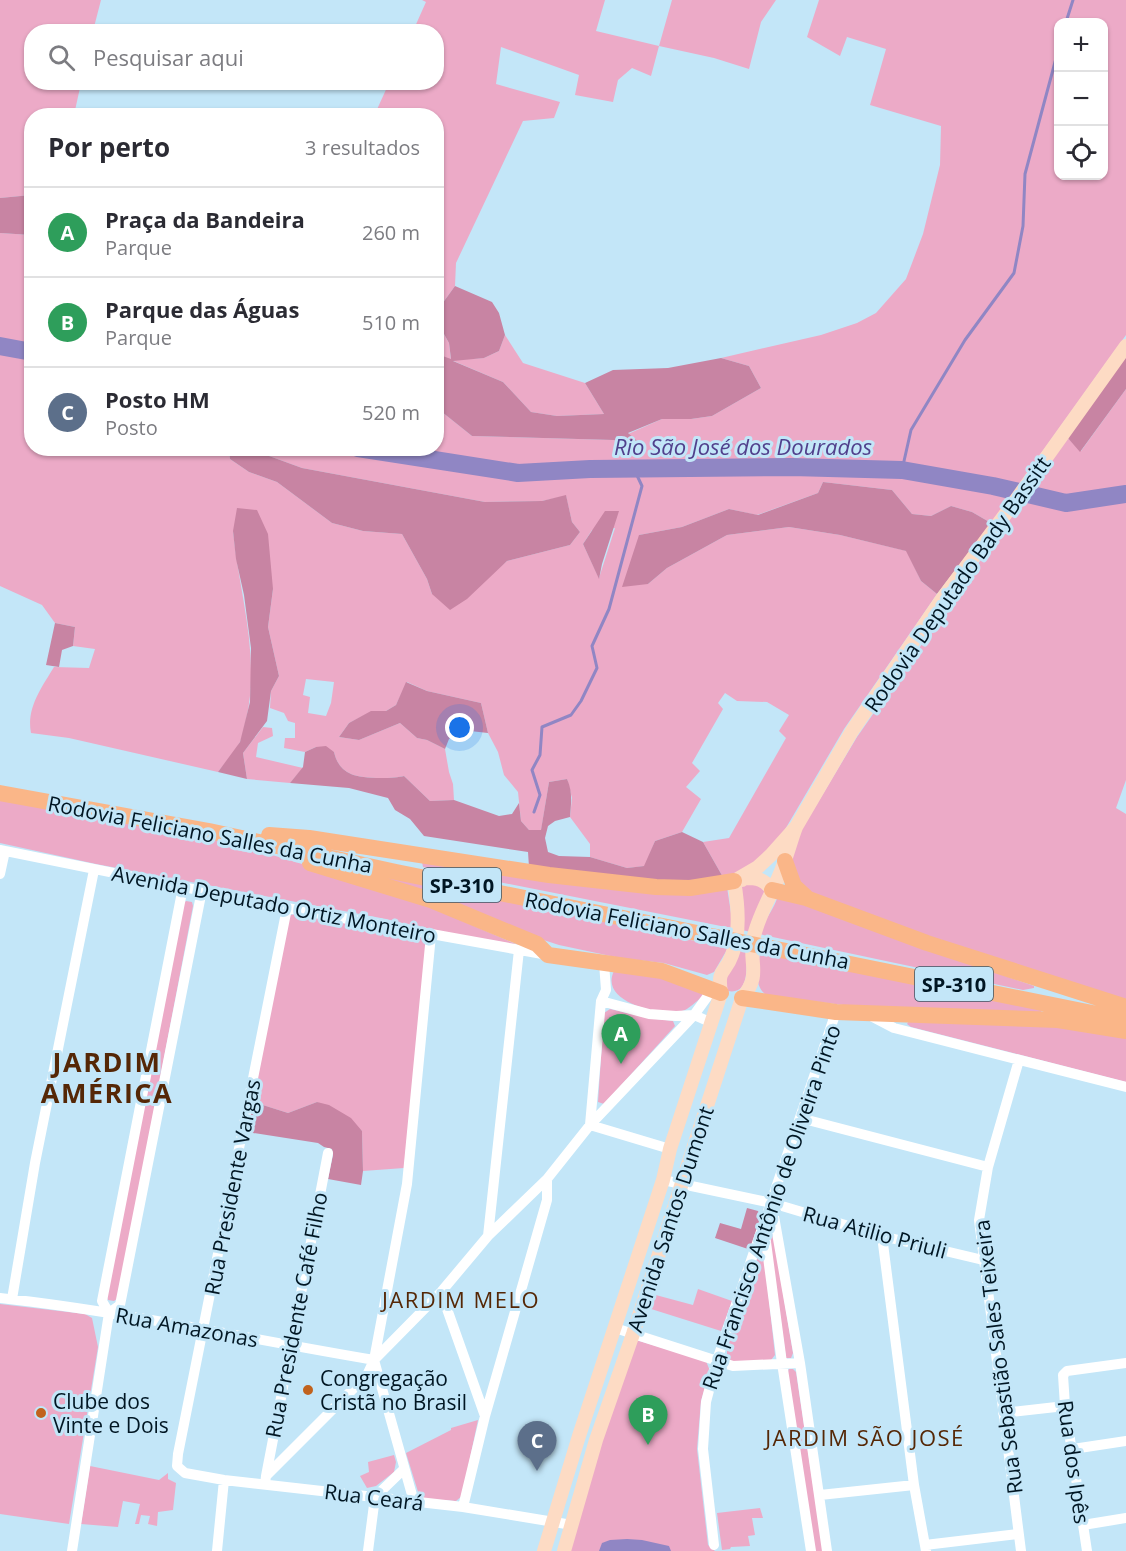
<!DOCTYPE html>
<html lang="pt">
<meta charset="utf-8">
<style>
:root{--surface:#fff;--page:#f2f2f3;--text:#2b2b33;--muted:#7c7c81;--line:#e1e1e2;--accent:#ea580c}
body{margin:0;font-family:"Open Sans",sans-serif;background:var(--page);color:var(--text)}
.controls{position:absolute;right:18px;top:18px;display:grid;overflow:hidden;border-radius:12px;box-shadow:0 2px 4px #0004}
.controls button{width:54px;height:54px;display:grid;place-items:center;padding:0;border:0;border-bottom:2px solid var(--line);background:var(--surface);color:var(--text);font:30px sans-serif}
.you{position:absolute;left:460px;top:728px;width:21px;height:21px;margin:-15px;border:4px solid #fff;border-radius:50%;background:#1a73e8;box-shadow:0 0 0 9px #1a73e833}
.badge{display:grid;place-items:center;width:39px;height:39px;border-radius:50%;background:var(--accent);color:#fff;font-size:20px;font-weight:700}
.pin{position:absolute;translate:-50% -50px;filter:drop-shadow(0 2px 3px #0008)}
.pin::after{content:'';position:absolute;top:32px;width:21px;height:18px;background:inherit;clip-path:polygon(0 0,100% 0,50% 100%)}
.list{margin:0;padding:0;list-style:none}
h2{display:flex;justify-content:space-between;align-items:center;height:78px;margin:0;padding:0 24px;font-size:26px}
h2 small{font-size:20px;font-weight:400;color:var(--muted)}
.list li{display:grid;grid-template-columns:39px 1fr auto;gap:18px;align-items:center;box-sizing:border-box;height:90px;padding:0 24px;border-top:2px solid var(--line)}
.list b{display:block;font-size:22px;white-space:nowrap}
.list p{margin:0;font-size:20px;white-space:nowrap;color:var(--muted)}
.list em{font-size:20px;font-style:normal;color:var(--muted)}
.icon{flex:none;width:33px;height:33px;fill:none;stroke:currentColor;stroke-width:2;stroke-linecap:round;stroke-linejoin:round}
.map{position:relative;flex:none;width:1126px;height:1551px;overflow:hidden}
.search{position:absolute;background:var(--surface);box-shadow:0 2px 4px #0004;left:24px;top:24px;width:420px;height:66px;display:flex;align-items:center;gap:15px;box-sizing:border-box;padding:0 21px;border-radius:24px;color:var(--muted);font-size:22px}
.panel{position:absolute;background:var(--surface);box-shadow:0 2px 4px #0004;left:24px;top:108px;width:420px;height:348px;border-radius:24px}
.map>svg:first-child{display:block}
.green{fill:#ecaac7;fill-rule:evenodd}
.forest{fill:#c884a3}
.water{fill:#9086c4}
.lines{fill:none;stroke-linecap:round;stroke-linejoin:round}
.stream{stroke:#9086c4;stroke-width:3}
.river{stroke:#9086c4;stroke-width:18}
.street{stroke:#fff;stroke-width:10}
.secondary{stroke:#fddbc4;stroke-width:14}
.primary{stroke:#fab688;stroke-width:16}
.poi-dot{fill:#c1621d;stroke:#c3e6f8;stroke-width:2}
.labels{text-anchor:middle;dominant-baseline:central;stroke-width:6;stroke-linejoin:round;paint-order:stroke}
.shield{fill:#c3e6f8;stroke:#3a5463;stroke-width:1.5}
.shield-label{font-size:20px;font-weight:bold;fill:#001623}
.street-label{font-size:21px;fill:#001623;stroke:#c3e6f8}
.poi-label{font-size:21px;fill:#001623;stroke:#c3e6f8;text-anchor:start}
.water-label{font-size:22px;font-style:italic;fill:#51408c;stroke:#c3e6f8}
.neighbourhood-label{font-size:22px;letter-spacing:1.5px;fill:#552706;stroke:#c3e6f8}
.district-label{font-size:27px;font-weight:bold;letter-spacing:1.5px;fill:#552706;stroke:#c3e6f8}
</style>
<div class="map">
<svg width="1126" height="1551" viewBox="0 0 1126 1551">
<rect width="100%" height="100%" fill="#c3e6f8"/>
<path class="green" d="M0,0H101L93,31L32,32V82L81,83L74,115L32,116L31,195L0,198Z
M422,0H605L596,31L659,46L672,0H776L761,22L749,69L714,58L659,46L651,76L632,68L618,80L613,102L575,95L579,75L501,47L496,84L560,102L554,118L523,121L456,263L455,286L437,311L436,116H374L389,83L436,82V32L413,31L426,2Z
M819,0H1126V335L991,523L972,512L951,506L931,516L912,514L892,490L823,482L818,493L757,515L729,509L682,527L639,535L648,584L667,568L727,535L789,527L840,535L907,551L921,581L937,594L844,729L780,838L756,863L724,879L703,842L729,838L786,738L779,731L789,715L767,702L737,701L725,693L718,703L723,709L692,763L700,771L686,787L701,799L682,832L655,841L645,866L627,868L590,857V844L570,817L572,798L567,779L549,782L541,831L529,830L521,821L518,792L504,775L498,752L488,733L481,703L427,691L407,682L396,705L386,711L371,712L349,723L339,737L359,740L400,723L417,738L427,740L445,749L449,772L453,784L454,800L430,801L404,776C393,779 361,779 351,774C341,770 336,761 334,752L316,747L305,752L284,748L285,738H295V723L288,721L284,713L270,708L271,691L279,676L268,627L273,589L233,531C239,594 261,656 246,720C244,727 243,736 240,742C235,753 225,763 218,772L69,738L31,733C26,708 42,687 54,667L89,668L95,649L73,646L75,627L55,623L42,605L0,586V233L31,235L32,448L229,449L230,459L249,472L277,482L332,523L363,531L402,534L427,579L432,594L489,576L507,561L570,545L580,532L572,522L566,496L542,501L485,502L302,468L250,449L436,448L437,408L472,436L613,440L640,444L628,434L662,419H691L712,416L761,388L749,366L721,358L821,335L857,323L876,313L906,279L923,234L940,165L941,126L870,105L886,49L847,37L840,56L807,37ZM1058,22H1104V176H1058ZM615,528L599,578L583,544L592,530ZM306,679L334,682L331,703L326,716L308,713L310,697L303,695Z
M436,313L439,325L449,343L451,360L484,358L499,351L505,335L523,363L585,383L604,414L557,416L531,412L503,382L437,354Z
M1126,389V780L1116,808L1126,814V1002L929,940L803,889L790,859L799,834L857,737L1067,437L1081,451Z
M263,727L272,728L273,736L258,743L256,757L303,768L290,783L247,779L243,753Z
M0,799L212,837L395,892L518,945L431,930L386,919L96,864L0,843Z
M422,862L727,887L732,920L731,928L423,867Z
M351,868L728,948L714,972L707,975L664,963L620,958L559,945L516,931Z
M746,881L766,888L751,932L742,930L741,884Z
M778,896L1034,986V988L1023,990L759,934C765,919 773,911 778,896Z
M186,901L192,902L193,906L118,1298L114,1301L108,1300L106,1295L182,904Z
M296,913L423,936L427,941L404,1168L363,1171L362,1131L317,1102L288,1113L253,1102L289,916Z
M738,951L747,952C746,967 750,995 728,991L724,985L725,974Z
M760,953L1042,1008L1041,1013L866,1008L766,995C753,984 758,969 760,953Z
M614,971L658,975L704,995C698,1000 691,1007 685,1010C664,1018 598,1003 614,971Z
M610,1009L649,1018L673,1021L675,1026L604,1104L598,1102L604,1013Z
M909,1021L1058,1024L1126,1036V1082L911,1027L907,1024Z
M767,1221H771L793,1353L791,1358H786Z
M761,1249L764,1254L775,1355L771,1360L732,1363L727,1357V1339Z
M698,1289L732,1301L721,1331L648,1308L652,1294L693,1305Z
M0,1304L85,1314L92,1318L98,1347L69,1524L0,1514Z
M636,1340L706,1361L710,1371L701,1401L697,1449L708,1545L715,1551H569L600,1441Z
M789,1369H793L796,1372L823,1551H815L787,1373Z
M478,1420L462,1496L456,1501L426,1499L419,1495L406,1453L451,1430V1428Z
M394,1455L396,1462L394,1472L376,1486L367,1488L360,1476L369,1472L368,1462Z
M90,1466L159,1480L168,1473V1479L176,1483L173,1510L158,1512L157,1526L148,1524L150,1516L141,1515L139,1524H135L140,1504L123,1501L118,1527L81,1524Z
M760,1508L763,1518H752L755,1535L748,1536L750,1546L731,1547L730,1549L722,1550L717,1513Z"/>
<path class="forest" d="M31,195V235L0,233V198Z
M455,286L492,302L499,313L505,335L499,351L484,358L453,361L503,382L531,412L557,416L604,414L585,383L613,370L668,368L721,358L749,366L761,388L712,416L691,419H662L628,433L641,444L613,440L472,436L437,408V354L451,359L449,343L439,325L437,311Z
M1126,355V389L1080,452L1067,437Z
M229,449H250L302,468L485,502L542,501L566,495L572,522L580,532L570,545L507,561L467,599L450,610L432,594L427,579L402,534L363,531L332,523L277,482L249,472L230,459Z
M823,482L892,490L912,514L931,516L951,506L972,512L991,523L937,594L921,581L906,551L840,535L789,527L727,535L667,568L648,584L622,587L639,535L682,527L729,509L758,515L818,493Z
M237,508L257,510L268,534L273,589L268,627L279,676L271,691L267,721L243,753L247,779L218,772L240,742L250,702L251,648L244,595L236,559L233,531Z
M605,511H619L602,564L599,579L583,544Z
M55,623L75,627L73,646L62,650L59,667L46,665Z
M406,682L427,691L481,703L488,733L461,730L449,739L445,749L427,740L417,738L400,723L359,740L339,737L349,723L371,711H386L396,705Z
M326,746L334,752C336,761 341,770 351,774C361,779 393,779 404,776L430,801L454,800L499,816L512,814L519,803L521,821L529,830H541L549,782L567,779C573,792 571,804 570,817L555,821L548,826L545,838L548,852L559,856L590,857L627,868L644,866L655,841L682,832L703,842L724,879L688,885L529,867L528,852L424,836L410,819L395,810L388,798L349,788L290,783L303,767L305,752L316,747Z
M253,1102L288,1113L317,1102L329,1105L351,1118L362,1131L363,1171L361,1185L328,1179L333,1155L332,1149L324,1147L318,1143L247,1132Z
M747,1208L758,1211C763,1223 755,1237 751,1250L715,1238L720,1223L741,1229Z"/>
<path class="water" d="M627,1539L642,1540L669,1546L671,1551H599L602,1543L610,1540Z"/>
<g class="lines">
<path class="stream" d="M1066,22L1073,0
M902,470L911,430L965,340L1014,273L1023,226L1025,174L1058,51
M534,812L540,795L532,770L540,755L542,727L571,715L581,701L597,668L592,646L609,609L642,486L634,469"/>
<path class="river" d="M0,346L32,352
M358,448L518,473L590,469L792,467L902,470L993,486L1066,503L1126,494"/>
<path class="street" d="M0,850L287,908L548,955
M0,874L5,851
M287,908L178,1454L177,1466L185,1473L224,1480L463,1507L572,1525
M604,963L606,990L601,1001L590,1125L670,1149
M601,1001L649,1014L676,1016L694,1015L710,1022
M871,1016L894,1028L1126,1087
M1019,1060L988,1167L979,1220L1021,1551
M800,1118L988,1167
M663,1180L772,1203L882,1236L983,1260
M772,1205L800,1363L827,1551
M764,1227L782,1363L811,1551
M488,1236L519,950
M882,1236L914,1485L926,1551
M441,1292L485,1416
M0,1298C126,1312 249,1339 374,1360
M12,1299L35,1163L94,870
M109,1313L120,1305L202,890
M615,1328L733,1366L800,1363
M1003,1413L1065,1406
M1073,1449L1126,1441
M266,1476L328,1153
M265,1484L266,1476L367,1375L374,1360L441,1292L488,1236L547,1179L590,1125L694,1015L715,986
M820,1495L914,1485
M414,1502L374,1360L407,1184L431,935
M463,1507L485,1416L547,1200V1179
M1083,1525L1126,1518
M714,1545L703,1449L706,1402L717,1360L836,1012
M925,1545L1018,1534
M72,1551L109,1313L102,1301L183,887
M217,1551L224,1480
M368,1551L375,1497L404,1469
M1087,1551L1065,1406L1063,1375L1067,1371L1126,1363"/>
<path class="secondary" d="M742,880L744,878C758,878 764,879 772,890
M734,881L758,867L771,855L796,827L852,731L942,599L1013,504L1126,346
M544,1551L579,1436L663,1180L670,1149L721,993C717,967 725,975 732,955C741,932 738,904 734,881
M564,1551L596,1440L633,1334L742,998C763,974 747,961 754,936C759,915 771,895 779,876C786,860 790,843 796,827"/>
<path class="primary" d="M0,793L209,831L396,872L1126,1020
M269,835L309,838L549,875L656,887L690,888L734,881
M785,861L794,886L806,897
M310,863L431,900L537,944L548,955L662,971L721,993
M772,890L806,898L927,943L1126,1007
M742,998L836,1012L1058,1020L1126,1031"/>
</g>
<g class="poi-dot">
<circle cx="308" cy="1390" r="6"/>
<circle cx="41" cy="1413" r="6"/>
</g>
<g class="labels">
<g class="shield">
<rect x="423" y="868" width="78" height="34" rx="4.5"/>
<rect x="915" y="967" width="78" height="34" rx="4.5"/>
</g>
<g class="shield-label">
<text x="462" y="885">SP-310</text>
<text x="954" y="984">SP-310</text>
</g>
<g class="street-label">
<text transform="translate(957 584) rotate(-55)">Rodovia Deputado Bady Bassitt</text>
<text transform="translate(210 834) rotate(11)">Rodovia Feliciano Salles da Cunha</text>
<text transform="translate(274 904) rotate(11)">Avenida Deputado Ortiz Monteiro</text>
<text transform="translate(687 930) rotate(11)">Rodovia Feliciano Salles da Cunha</text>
<text transform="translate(232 1187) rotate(-79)">Rua Presidente Vargas</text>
<text transform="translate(771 1207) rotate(-71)">Rua Francisco Antônio de Oliveira Pinto</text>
<text transform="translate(670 1219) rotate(-72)">Avenida Santos Dumont</text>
<text transform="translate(875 1232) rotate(15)">Rua Atilio Priuli</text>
<text transform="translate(296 1315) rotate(-79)">Rua Presidente Café Filho</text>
<text transform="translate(187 1327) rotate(10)">Rua Amazonas</text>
<text transform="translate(998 1357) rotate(-97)">Rua Sebastião Sales Teixeira</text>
<text transform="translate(1074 1462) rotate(82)">Rua dos Ipês</text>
<text transform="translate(374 1497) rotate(7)">Rua Ceará</text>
</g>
<g class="poi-label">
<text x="320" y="1378">Congregação<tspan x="320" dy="24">Cristã no Brasil</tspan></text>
<text x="53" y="1401">Clube dos<tspan x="53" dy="24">Vinte e Dois</tspan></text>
</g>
<g class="water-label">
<text x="743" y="446">Rio São José dos Dourados</text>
</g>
<g class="neighbourhood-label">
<text x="461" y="1299">JARDIM MELO</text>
<text x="865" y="1437">JARDIM SÃO JOSÉ</text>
</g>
<g class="district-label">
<text x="107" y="1061">JARDIM<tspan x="107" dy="31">AMÉRICA</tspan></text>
</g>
</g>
</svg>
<div class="controls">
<button>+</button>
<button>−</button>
<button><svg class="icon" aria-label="locate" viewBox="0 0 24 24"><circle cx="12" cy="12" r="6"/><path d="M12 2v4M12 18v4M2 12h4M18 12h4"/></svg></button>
</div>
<div class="you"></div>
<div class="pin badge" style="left:621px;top:1064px;background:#2e9e5b">A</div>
<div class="pin badge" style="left:648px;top:1445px;background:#2e9e5b">B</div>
<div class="pin badge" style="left:537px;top:1471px;background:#5c6f8a">C</div>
<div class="search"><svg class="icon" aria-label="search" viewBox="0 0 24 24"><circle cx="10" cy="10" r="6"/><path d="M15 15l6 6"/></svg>Pesquisar aqui</div>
<section class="panel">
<h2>Por perto<small>3 resultados</small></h2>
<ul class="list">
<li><span class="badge" style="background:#2e9e5b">A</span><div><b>Praça da Bandeira</b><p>Parque</p></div><em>260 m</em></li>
<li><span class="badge" style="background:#2e9e5b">B</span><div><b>Parque das Águas</b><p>Parque</p></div><em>510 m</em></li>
<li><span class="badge" style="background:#5c6f8a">C</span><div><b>Posto HM</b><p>Posto</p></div><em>520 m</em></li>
</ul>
</section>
</div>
